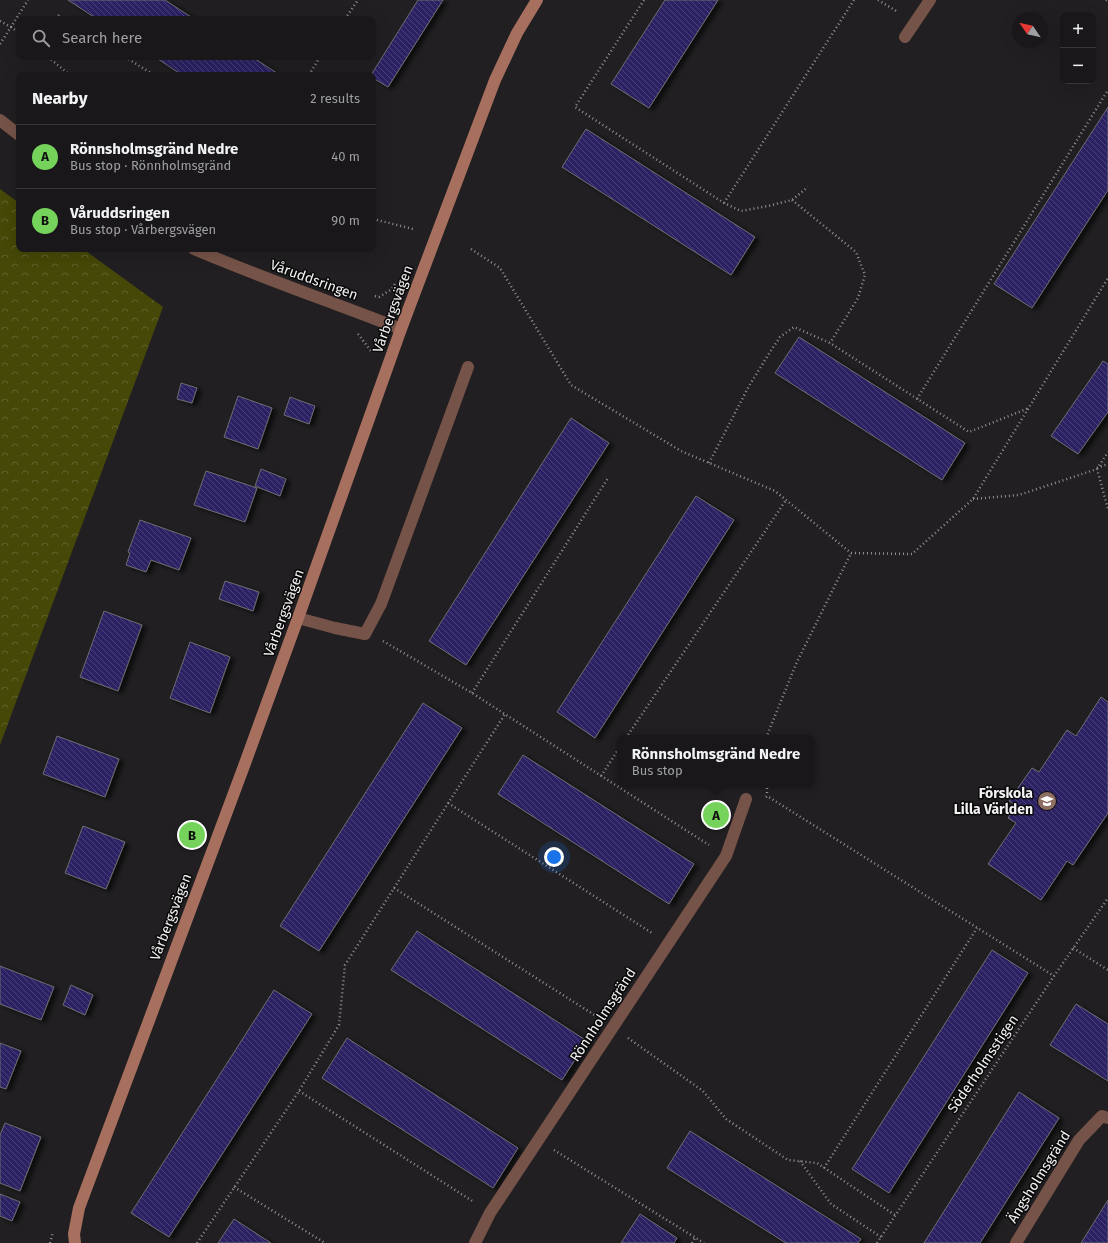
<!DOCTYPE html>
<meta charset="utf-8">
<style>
:root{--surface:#191719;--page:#262426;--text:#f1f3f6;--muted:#9f9fa2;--line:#373638;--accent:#75d25b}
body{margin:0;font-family:"Fira Sans",sans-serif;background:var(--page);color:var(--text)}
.controls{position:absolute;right:12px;top:12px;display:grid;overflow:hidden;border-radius:8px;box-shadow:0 4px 16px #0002}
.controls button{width:36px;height:36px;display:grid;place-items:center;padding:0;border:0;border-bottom:1px solid var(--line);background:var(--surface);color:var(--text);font:20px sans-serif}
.compass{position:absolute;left:1012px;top:12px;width:36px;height:36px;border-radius:50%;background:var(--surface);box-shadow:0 4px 16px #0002;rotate:304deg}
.you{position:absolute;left:554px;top:857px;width:14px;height:14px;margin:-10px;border:3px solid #fff;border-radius:50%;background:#1a73e8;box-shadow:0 0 0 6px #1a73e833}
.badge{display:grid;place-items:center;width:26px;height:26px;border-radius:50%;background:var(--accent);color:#111;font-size:13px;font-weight:700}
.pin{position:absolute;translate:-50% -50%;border:2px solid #fff;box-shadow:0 1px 4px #0006}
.popup{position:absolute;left:617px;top:735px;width:198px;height:52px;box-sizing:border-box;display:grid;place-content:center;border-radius:8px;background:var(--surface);filter:drop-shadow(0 1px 3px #0005);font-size:13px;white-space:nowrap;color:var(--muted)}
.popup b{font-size:15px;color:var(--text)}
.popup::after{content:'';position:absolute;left:50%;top:100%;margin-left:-8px;border:8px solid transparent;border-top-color:var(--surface)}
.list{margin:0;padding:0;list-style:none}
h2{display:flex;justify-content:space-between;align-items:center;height:52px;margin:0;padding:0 16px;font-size:17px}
h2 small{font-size:13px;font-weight:400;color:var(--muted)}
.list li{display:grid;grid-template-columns:26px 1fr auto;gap:12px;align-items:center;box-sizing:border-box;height:64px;padding:0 16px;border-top:1px solid var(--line)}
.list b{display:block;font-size:15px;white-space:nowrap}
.list p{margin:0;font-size:13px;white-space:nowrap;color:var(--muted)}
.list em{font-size:13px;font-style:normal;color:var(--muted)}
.icon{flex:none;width:22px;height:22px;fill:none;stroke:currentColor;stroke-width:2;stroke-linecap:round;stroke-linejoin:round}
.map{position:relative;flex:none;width:1108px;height:1243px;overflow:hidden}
.search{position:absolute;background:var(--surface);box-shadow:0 4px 16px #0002;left:16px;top:16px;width:360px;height:44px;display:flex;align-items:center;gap:10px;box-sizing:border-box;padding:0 14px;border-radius:8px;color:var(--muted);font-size:15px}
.panel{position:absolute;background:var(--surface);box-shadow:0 4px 16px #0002;left:16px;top:72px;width:360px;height:180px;border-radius:8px}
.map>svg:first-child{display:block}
.forest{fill:url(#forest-crowns)}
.building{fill:url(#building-back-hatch);stroke:#6c6c70;filter:url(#shadow)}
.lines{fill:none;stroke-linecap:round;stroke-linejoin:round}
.path{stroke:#949294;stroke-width:2.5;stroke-dasharray:1 3;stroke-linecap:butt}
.lane{stroke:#765348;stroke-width:12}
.street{stroke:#765348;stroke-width:12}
.secondary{stroke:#a66f5e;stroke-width:12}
.labels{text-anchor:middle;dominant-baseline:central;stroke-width:3;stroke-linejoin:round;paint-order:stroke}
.street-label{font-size:14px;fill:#f3f1f3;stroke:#0a090a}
.poi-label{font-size:14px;font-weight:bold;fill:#f3f1f3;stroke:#0a090a;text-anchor:end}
</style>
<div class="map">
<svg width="1108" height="1243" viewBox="0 0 1108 1243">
<defs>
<pattern id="forest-crowns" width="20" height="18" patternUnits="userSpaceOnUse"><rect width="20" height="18" fill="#464807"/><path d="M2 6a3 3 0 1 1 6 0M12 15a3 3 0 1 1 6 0" fill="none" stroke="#61632c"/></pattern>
<pattern id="building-back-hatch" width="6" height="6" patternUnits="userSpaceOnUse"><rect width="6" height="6" fill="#2c2062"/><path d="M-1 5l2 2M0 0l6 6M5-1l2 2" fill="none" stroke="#4b4179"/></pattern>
<filter id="shadow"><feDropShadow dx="4.5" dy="2.5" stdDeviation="2" flood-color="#0009"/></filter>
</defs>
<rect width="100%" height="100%" fill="#211f21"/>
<path class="forest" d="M0,189L19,203V249H83L163,307L0,745Z"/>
<path class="building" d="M68,0H165L194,19H97Z
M418,0H443L388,87L373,78V75H371Z
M665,0H718L649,108L611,84Z
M155,57H252L280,75H182Z
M1108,107V190L1032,308L994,284Z
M586,129L755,237L731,275L562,167Z
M799,337L965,443L942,480L775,373Z
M1103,361L1108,364V412L1078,454L1051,436Z
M181,383L197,388L192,403L177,399Z
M238,396L272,408L258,449L224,437Z
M290,397L315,406L309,424L284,415Z
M571,418L609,443L466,665L429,641Z
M261,469L286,479L280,496L255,486Z
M206,471L257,488L245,522L194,505Z
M696,496L734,520L595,738L557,712Z
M140,520L191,538L179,570L151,560L146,572L126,565L130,553L128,552Z
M225,581L259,592L253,611L219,599Z
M104,611L142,625L118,691L80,677Z
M190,642L230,657L210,713L170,698Z
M1101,697L1108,702V813L1073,865L1067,861L1041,900L988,864L1016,823L1008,818L1016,806L1009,801L1032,768L1039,772L1067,730L1076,736Z
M423,703L462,728L319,951L280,926Z
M57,736L119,759L105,797L43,774Z
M523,755L694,864L669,904L498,794Z
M83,826L125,842L106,889L65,873Z
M417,931L587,1041L562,1080L391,970Z
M992,950L1028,973L889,1193L852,1169Z
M0,966L54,987L41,1020L0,1004Z
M71,985L93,995L85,1015L63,1005Z
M274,990L312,1014L169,1237L131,1213Z
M1076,1004L1108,1024V1081L1050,1045Z
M347,1038L518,1148L493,1188L322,1078Z
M0,1043L21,1051L6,1089L0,1087Z
M1019,1092L1059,1118L980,1243H924Z
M5,1123L41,1137L20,1191L0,1183V1135Z
M690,1131L861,1239L858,1243H786L667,1168Z
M0,1194L20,1202L12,1221L0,1216Z
M1108,1200V1243H1081Z
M640,1214L677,1238L674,1243H621Z
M234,1219L271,1243H218Z"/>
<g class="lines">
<path class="path" d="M644,0L575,107L724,203L741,211L768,206L792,200L808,187
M878,0L898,12
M1106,0L1108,1
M56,19L59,15L64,19
M345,19L358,0
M0,21L11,27L28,0
M0,44L11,27L19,33
M48,57L70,75
M125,57L154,75
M309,75L320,57
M792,200L856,252L865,275L858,298L830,343
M724,203L854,0
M373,219L413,229
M471,249L500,268L571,385L681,451L775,491L851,553L912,554L973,499L1108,278
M375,296L379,297L392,289L395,284
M358,334L371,351L370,353
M917,399L1108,90
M709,463L749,386L770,352L780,337L794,327L830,343L969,432L1029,408
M1097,468L1108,464
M1097,469L1108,452
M973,499L1019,495L1097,469L1108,509
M383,641L472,693L709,845
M472,693L608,478
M626,738L786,500
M766,738L796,664L851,553
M601,776L620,747
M767,784V796
M766,797L767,796L1054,976
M448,803L652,933
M394,888L596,1016
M1073,948L1108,970
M628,1038L703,1091L726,1119L788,1160L817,1163L895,1215
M299,1091L474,1202
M554,1150L704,1243
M800,1161L831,1204L881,1237
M824,1168L977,928
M234,1187L325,1243
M50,1243L53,1232
M197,1243L299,1091L339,1025L345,965L505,714
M692,1243L695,1238
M877,1243L1054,976L1108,898"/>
<path class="lane" d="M905,37L930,0
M298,618L335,628L365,634L381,604L468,367"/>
<path class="street" d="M0,120L19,135
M194,249C262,278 332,302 401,329
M475,1243L490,1213L726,856L746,799
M1016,1243L1079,1140L1102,1116L1108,1118"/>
<path class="secondary" d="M75,1243L74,1234L79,1208L244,766L298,618L401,329L495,80L517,33L537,0"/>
</g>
<defs>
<g id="school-disc" transform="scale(1)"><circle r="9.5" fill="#8d6e63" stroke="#0a090a"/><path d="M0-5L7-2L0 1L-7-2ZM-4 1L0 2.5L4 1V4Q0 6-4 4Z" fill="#fff"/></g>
</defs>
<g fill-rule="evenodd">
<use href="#school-disc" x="1047" y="801"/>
</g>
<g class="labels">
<g class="street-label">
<text transform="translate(314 280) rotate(20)">Våruddsringen</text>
<text transform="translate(393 309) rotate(-70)">Vårbergsvägen</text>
<text transform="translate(284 613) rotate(-70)">Vårbergsvägen</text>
<text transform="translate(171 917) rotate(-69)">Vårbergsvägen</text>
<text transform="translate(603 1015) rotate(-57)">Rönnholmsgränd</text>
<text transform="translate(983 1064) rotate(-56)">Söderholmsstigen</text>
<text transform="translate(1039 1177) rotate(-58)">Ängsholmsgränd</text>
</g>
<g class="poi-label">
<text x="1033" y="793">Förskola<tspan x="1033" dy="16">Lilla Världen</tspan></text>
</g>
</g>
</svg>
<div class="controls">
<button>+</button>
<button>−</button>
</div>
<svg class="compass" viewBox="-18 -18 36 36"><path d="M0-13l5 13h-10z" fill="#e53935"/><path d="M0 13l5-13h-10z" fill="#9f9fa2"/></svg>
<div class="you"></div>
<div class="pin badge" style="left:716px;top:815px">A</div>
<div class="popup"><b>Rönnsholmsgränd Nedre</b>Bus stop</div>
<div class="pin badge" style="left:192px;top:835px">B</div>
<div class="search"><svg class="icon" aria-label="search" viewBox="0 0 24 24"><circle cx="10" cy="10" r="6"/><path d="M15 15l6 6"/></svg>Search here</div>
<section class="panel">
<h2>Nearby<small>2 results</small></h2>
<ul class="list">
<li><span class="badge">A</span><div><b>Rönnsholmsgränd Nedre</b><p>Bus stop · Rönnholmsgränd</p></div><em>40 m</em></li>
<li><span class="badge">B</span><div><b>Våruddsringen</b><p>Bus stop · Vårbergsvägen</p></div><em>90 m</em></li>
</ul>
</section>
</div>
